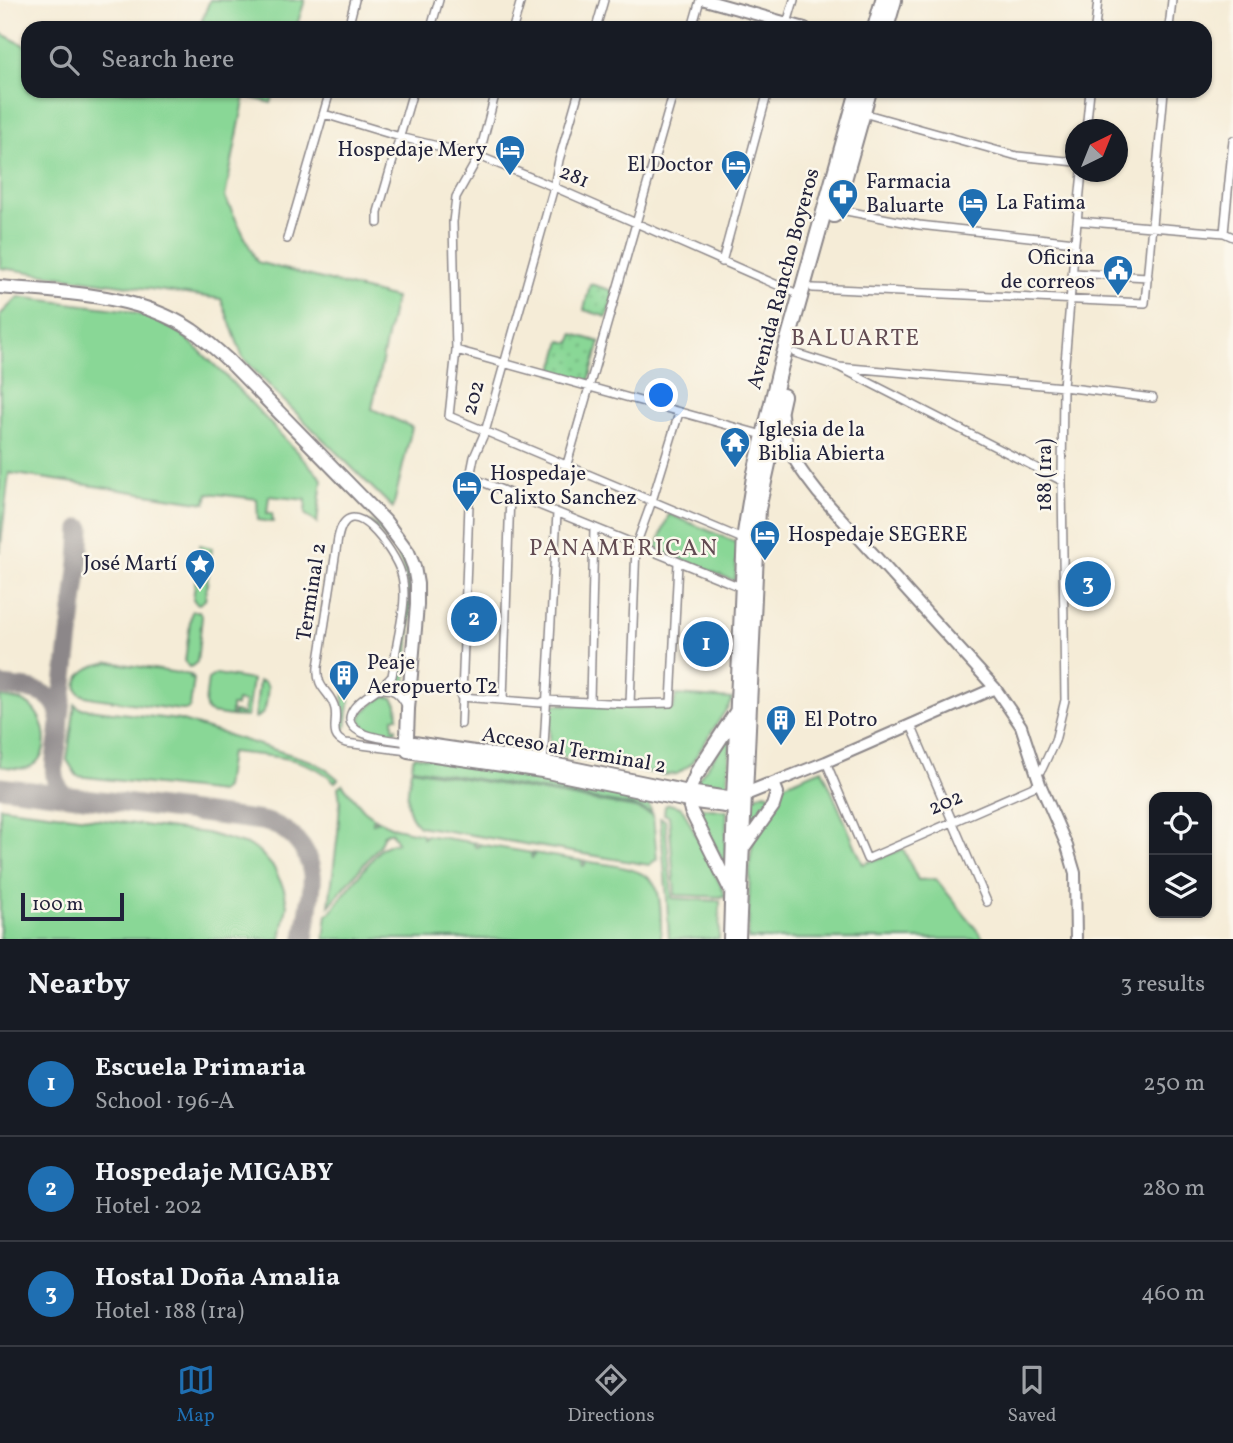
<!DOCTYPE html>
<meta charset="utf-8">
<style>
:root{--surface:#171b24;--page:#242831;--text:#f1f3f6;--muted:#9ea1a6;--line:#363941;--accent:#1f6fb2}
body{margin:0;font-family:Vollkorn,serif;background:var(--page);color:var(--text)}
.controls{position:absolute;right:21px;bottom:21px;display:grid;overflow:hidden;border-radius:14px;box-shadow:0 2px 5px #0004}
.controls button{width:63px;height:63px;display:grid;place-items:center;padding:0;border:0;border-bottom:2px solid var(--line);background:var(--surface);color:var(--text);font:35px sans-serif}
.compass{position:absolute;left:1065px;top:119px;width:63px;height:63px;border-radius:50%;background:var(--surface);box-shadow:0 2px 5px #0004;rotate:43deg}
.scale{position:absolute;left:21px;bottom:18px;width:103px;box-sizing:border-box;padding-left:7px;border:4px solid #22223b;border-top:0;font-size:19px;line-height:24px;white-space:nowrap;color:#22223b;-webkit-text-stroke:5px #fbf7ec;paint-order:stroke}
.you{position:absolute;left:662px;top:396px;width:24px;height:24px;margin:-18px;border:5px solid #fff;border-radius:50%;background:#1a73e8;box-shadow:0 0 0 10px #1a73e833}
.badge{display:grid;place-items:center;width:46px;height:46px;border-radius:50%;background:var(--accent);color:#fff;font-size:23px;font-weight:700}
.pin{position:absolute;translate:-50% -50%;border:4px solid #fff;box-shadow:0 2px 7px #0006}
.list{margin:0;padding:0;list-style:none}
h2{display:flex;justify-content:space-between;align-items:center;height:91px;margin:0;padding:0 28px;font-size:30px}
h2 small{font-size:23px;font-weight:400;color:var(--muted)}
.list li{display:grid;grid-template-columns:46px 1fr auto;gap:21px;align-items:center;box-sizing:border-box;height:105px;padding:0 28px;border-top:2px solid var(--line)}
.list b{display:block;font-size:26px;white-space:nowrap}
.list p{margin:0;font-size:23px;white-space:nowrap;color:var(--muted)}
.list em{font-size:23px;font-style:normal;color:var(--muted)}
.icon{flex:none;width:38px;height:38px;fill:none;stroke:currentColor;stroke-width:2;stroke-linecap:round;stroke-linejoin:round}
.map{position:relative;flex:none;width:1233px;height:939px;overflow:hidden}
.search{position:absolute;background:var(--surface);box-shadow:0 2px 5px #0004;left:21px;right:21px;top:21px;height:77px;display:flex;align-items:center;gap:18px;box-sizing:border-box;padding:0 24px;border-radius:21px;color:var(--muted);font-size:26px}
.sheet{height:406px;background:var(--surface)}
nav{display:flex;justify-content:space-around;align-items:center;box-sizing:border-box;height:98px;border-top:2px solid var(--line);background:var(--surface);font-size:19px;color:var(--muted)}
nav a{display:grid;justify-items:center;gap:4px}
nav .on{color:var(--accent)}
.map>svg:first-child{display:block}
.green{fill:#89d796;stroke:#567c68;stroke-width:2}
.park{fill:url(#park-dots);stroke:#567c68;stroke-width:2}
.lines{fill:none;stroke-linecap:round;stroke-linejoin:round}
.taxiway{stroke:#8c8789;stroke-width:19}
.street-casing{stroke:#8c8789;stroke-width:10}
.secondary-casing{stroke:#8c8789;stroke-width:14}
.primary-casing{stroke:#8c8789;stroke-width:16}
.highway-casing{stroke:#8c8789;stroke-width:18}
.street{stroke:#fff;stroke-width:7}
.secondary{stroke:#fff;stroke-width:10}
.primary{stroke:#fff;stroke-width:12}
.highway{stroke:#fff;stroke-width:14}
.labels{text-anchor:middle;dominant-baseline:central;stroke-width:5;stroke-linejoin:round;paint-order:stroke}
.poi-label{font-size:21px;fill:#22223b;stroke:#fbf7ec;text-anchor:start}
.street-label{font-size:21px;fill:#22223b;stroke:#fbf7ec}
.neighbourhood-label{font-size:23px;letter-spacing:2px;fill:#624b52;stroke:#fbf7ec}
</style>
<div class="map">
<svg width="1233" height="939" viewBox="0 0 1233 939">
<defs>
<pattern id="park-dots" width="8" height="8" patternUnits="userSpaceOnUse" patternTransform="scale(1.75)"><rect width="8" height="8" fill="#89d796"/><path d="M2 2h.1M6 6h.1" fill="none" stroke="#76b882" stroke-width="1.8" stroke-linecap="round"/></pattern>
</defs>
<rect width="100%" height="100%" fill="#fbf7ec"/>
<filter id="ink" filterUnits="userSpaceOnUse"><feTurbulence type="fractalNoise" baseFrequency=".0143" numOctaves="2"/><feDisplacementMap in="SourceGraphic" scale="14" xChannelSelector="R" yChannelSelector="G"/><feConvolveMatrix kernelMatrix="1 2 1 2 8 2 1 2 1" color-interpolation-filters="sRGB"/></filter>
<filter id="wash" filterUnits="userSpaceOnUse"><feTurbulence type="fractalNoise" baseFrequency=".00686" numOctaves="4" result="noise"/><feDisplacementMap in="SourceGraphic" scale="28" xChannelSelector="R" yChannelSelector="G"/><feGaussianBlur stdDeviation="1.57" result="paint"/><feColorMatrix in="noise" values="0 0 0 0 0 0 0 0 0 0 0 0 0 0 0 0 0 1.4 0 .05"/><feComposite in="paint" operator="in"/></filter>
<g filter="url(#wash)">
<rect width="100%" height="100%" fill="#f5ecd7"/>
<path class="green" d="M210,0H305L296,28H199Z
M0,33L28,47V91H275L271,103L245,96L225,197L257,262L395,298L372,409L412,427L393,508L281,398L243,358L221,299L0,268Z
M18,297L125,310L156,320L181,333L228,378L322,479L317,523L305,514L306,500L269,496L267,513H272L273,522L258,520L257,499L208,493L206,503L9,473L0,552V315Z
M669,514L738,543L735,581L656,549Z
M370,521C413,549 413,581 410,628C408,650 407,672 405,694L399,687L391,684L398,676C403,640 416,588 398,556C391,543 380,532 370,521Z
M200,545L212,548L205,600L199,604L196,603L193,599Z
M193,611H199L202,617L197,662L192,666L189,667L185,662L191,614Z
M110,662L191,675L190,678L192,679L193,677L194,679L190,707L186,710H180L95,698C91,697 82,696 79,693C72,685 81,673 88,669C94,665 102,664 110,662Z
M216,674L252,680L247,717L233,716L234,712L243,714L244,702L237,701L236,706H231V716L211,713L207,711L205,703L208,679Z
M259,681L264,682L268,687C266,699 268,715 255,718Z
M346,692L350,694V697L346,728L342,730L339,726L344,693Z
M676,695L733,699L691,764L677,774L664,775L549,754L551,704L673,709Z
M384,696L393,698L397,704L398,717L393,718V728H396V731C384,735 365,732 360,719L363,712Z
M0,697C7,698 15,698 22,701C46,710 56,758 27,768C19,770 8,767 0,766Z
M75,704L79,708L179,720L311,761L325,768L338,779L335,782C308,755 265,756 230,752L225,788L220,792L77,776L67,760Z
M731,734L727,790L699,786L698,779Z
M415,756L555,777L643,795L647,800L652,813L635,806L412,768L413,759Z
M412,769L635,808L653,815L657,859L649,865L419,826C402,811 408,790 411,770Z
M822,769L863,864L903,849L918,880L936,879L984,939H748L750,860L753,842L785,784Z
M342,784L364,810L375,818L373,820V823L376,822V819L395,828L422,834L423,838L426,835L476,843L474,845L476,847L479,846L478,844L532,853L531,856L532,858L534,856L533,853L583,861L582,864L583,866L585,865V861C604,865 644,866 655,885C662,897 661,925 661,939H324L327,914L330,913L340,899L381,848L392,843L395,844L397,842L391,832H388L384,834L379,846L329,906L338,833L340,801L338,787Z
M765,792L770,794L771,802L748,832L752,798Z
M669,804L680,807L684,811L724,892L725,898L722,896L721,897L675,895L669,816L664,814L665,806Z
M0,807L206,833L250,846L260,852L274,868L284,889L287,905L281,939H0Z
M696,807L727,811L725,866L697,811Z
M660,818L665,820L672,898L720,901L719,939H669L667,899Z"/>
<path class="park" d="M590,284L614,291L607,317L584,310Z
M573,334L600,342L588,384L552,374L561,341L571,343Z"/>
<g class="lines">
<path class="taxiway" d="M0,686C14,688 31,687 44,694C82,714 36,767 64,795
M60,717L79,562L81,528
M0,787L262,821C288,826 308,847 312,874C314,888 306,923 304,939"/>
</g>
</g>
<g filter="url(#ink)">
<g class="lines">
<g class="street-casing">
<path id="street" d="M786,27L794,0
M348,28L355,0
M431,28L439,0
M513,28L521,0
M596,28L604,0
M692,28L700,0
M1095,28L1098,0
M1169,28L1172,0
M496,91L479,156L456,197L453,222L456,350L449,416L745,540
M863,113L1017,156L1076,162
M324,114L400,137L479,156L554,187L800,295
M1086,130L1090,91
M836,209L919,225L1075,242
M1078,221L1224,233L1233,237
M378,223V212L413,91
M1224,233L1233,140
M287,239L330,91
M722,262L768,91
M1073,273L1148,277
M813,288L1145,303L1164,91
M456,350L763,435
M795,353L839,367L1062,481
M839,367L1063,387L1153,398
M567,464L674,91
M470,477L743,588
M380,689C393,687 400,694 406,705
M461,697L541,703L546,700L630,704L671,703L678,563
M503,700L510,494
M590,701L594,528
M630,704L636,545L652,501L679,413
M461,724L470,477L474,457L485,432L554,187L559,160L579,91
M911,725L987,902
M408,742C394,740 334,737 354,708C364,695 382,689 392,676C394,666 395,655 397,644C401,621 408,596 401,573C395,552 349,485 338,538L318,667C316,691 331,690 335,709C338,723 328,737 346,743L408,751
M826,762L867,859L1040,784
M543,764L557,513
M1037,774L1042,769L1055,741L1065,700L1062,481L1063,387L1075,242L1082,172"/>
</g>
<g class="secondary-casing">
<path id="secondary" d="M705,0L805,28
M782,415C785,451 797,466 819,494L995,688L1021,726L1040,784L1067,846L1075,873L1076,939
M768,785L826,762L995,688"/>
</g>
<g class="primary-casing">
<path id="primary" d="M0,287C65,293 135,293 192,330C205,339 217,350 229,361L385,521L408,552L414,567L417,584V605L408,709L407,737L408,751L542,771L688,801L733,807
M414,743L543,762L689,792L734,799
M697,773C690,787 686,795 691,811L729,887
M738,797L768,785L775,788L777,793L773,806L743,848
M730,939L734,799
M739,939L745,794"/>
</g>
<g class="highway-casing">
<path id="highway" d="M875,28L883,0
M886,28L894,0
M834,215L869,91
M697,773L737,712
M745,794L758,509L783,396
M734,799L745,533L754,477L781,365L858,91"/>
</g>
<use href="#street" class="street"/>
<use href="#secondary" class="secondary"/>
<use href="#primary" class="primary"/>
<use href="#highway" class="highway"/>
</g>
</g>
<defs>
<g id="hotel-pin" transform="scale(1.575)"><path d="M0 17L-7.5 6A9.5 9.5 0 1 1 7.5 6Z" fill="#1f6fb2" stroke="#fbf7ec"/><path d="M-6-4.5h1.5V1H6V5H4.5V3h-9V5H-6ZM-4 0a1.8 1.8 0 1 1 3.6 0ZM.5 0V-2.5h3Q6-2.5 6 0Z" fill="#fff"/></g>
<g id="pharmacy-pin" transform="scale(1.575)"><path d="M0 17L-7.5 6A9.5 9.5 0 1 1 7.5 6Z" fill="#1f6fb2" stroke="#fbf7ec"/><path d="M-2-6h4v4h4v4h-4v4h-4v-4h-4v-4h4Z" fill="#fff"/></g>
<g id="civic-pin" transform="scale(1.575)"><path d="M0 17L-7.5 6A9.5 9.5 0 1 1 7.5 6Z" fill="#1f6fb2" stroke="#fbf7ec"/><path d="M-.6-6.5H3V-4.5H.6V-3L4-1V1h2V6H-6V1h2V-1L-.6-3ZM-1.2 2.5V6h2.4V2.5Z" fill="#fff"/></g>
<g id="temple-pin" transform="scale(1.575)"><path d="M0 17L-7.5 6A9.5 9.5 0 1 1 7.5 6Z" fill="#1f6fb2" stroke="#fbf7ec"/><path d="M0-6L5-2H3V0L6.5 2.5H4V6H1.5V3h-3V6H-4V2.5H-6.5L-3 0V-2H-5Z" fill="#fff"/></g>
<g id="sight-pin" transform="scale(1.575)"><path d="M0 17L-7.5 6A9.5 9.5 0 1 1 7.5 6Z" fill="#1f6fb2" stroke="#fbf7ec"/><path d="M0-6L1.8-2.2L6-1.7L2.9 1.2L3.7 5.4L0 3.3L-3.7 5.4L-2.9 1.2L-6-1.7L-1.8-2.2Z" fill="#fff"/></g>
<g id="building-pin" transform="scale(1.575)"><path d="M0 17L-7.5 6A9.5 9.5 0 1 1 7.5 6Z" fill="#1f6fb2" stroke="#fbf7ec"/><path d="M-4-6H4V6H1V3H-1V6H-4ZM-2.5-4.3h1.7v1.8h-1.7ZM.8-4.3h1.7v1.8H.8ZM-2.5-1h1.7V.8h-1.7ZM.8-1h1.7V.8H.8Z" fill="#fff"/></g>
</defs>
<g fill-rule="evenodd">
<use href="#hotel-pin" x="510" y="150"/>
<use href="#hotel-pin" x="736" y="165"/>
<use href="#pharmacy-pin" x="843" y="194"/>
<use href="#hotel-pin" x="973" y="203"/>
<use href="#civic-pin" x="1118" y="270"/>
<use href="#temple-pin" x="735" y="442"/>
<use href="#hotel-pin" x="467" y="486"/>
<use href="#hotel-pin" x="765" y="535"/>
<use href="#sight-pin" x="200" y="564"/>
<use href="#building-pin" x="344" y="675"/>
<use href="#building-pin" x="781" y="720"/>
</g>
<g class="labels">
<g class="poi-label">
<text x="487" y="150" text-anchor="end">Hospedaje Mery</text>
<text x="713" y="165" text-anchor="end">El Doctor</text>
<text x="866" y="182">Farmacia<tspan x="866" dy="24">Baluarte</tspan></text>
<text x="996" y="203">La Fatima</text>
<text x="1095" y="258" text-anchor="end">Oficina<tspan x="1095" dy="24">de correos</tspan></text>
<text x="758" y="430">Iglesia de la<tspan x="758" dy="24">Biblia Abierta</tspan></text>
<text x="490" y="474">Hospedaje<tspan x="490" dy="24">Calixto Sanchez</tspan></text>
<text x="788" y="535">Hospedaje SEGERE</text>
<text x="177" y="564" text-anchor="end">José Martí</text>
<text x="367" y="663">Peaje<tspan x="367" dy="24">Aeropuerto T2</tspan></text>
<text x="804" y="720">El Potro</text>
</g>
<g class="street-label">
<text transform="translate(574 177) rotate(23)">281</text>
<text transform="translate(784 279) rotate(-75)">Avenida Rancho Boyeros</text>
<text transform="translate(474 398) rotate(-75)">202</text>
<text transform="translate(1045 475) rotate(-90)">188 (1ra)</text>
<text transform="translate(312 592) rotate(-81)">Terminal 2</text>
<text transform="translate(574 751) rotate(10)">Acceso al Terminal 2</text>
<text transform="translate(946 803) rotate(-23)">202</text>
</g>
<g class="neighbourhood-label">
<text x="856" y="339">BALUARTE</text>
<text x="624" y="549">PANAMERICAN</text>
</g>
</g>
</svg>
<div class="controls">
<button><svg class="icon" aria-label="locate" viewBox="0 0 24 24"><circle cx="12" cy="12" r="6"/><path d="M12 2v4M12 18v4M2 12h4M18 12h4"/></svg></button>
<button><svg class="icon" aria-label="layers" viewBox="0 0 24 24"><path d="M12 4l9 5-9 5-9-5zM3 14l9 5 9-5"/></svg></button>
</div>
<svg class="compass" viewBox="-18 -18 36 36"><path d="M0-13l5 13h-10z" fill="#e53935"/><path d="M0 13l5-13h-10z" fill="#9ea1a6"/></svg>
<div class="scale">100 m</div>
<div class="you"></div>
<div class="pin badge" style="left:706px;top:644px">1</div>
<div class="pin badge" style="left:474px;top:619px">2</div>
<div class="pin badge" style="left:1088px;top:584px">3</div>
<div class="search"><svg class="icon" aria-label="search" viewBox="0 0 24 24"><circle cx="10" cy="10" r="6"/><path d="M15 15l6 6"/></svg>Search here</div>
</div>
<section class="sheet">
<h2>Nearby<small>3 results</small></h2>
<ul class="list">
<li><span class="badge">1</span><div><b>Escuela Primaria</b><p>School · 196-A</p></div><em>250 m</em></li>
<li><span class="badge">2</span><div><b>Hospedaje MIGABY</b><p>Hotel · 202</p></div><em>280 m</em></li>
<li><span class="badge">3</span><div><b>Hostal Doña Amalia</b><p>Hotel · 188 (1ra)</p></div><em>460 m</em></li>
</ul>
</section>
<nav>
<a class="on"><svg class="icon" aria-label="map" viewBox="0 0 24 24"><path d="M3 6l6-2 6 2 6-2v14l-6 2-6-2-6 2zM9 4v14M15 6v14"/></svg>Map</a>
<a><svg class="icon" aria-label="directions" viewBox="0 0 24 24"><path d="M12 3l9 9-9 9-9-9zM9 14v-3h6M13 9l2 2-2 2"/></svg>Directions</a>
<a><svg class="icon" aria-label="saved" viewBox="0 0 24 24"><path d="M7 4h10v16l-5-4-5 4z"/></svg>Saved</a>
</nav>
